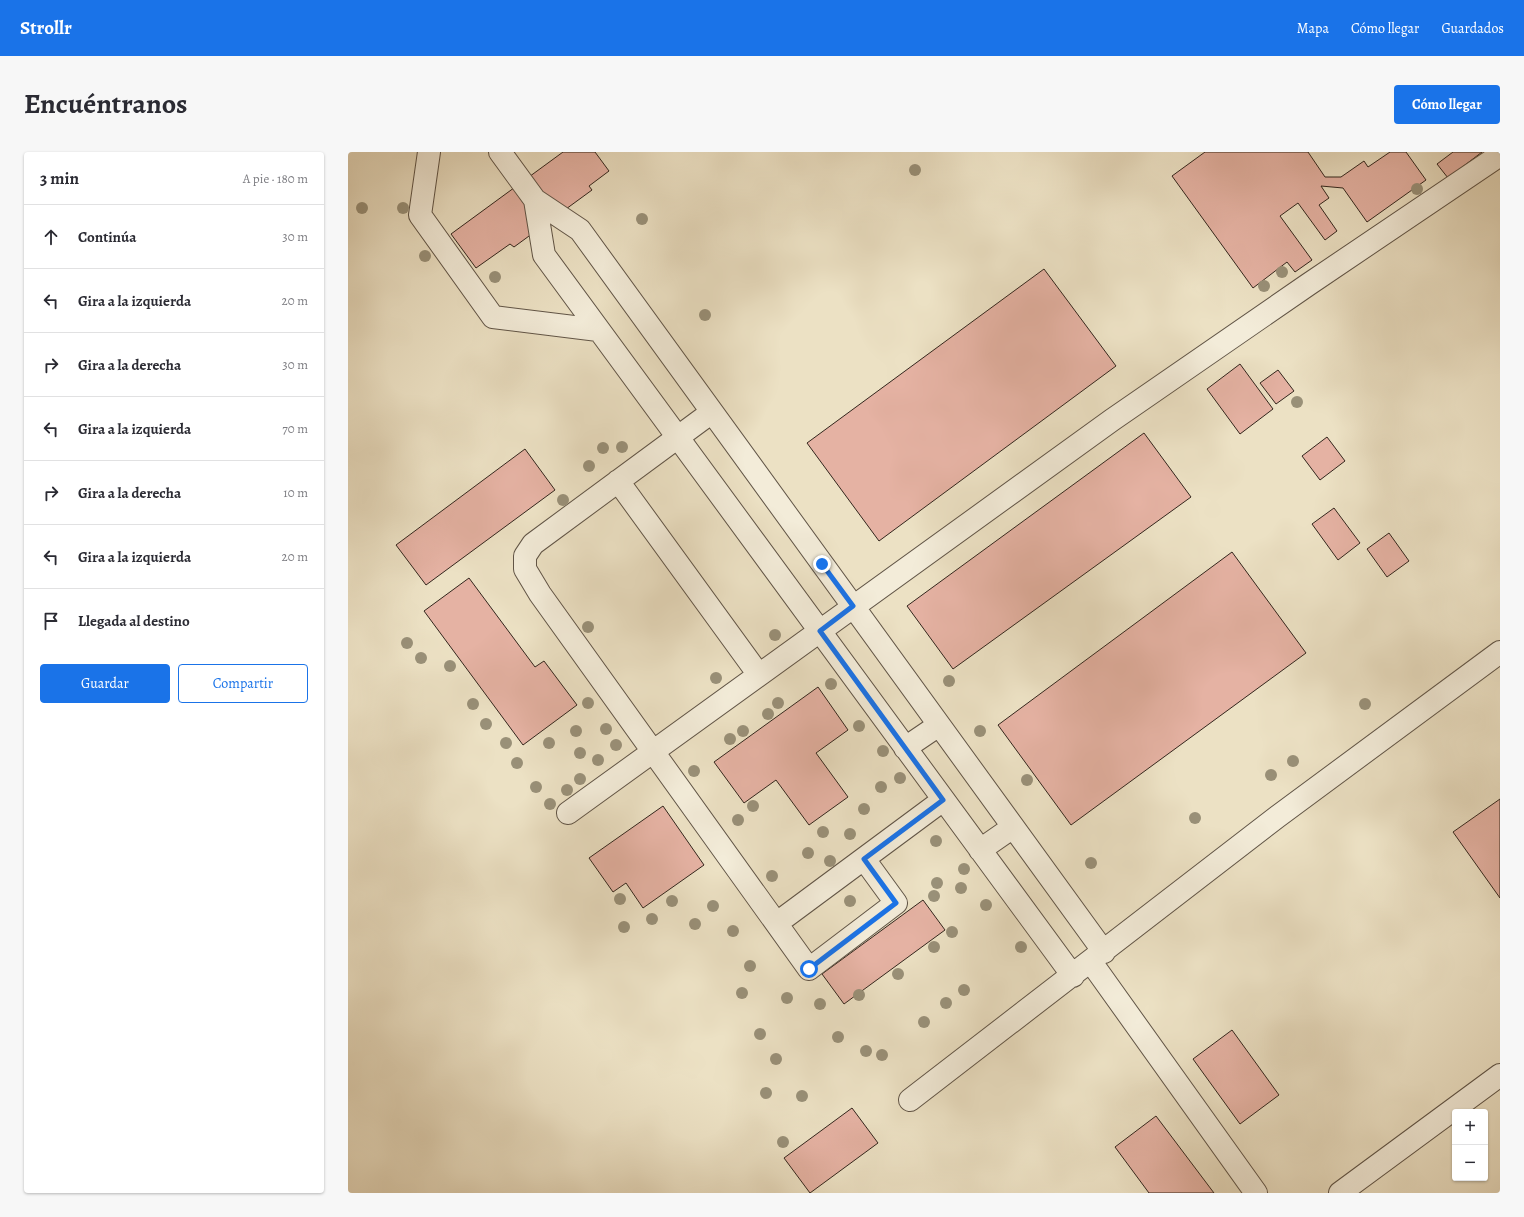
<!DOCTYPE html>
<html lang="es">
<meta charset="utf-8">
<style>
:root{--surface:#fff;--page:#f7f7f7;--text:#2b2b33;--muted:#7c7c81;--line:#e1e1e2;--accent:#1a73e8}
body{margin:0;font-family:Alegreya,serif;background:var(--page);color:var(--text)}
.controls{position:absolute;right:12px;bottom:12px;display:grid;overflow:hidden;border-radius:4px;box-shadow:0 1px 3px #0004}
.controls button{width:36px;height:36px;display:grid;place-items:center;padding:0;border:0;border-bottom:1px solid var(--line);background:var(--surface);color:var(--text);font:20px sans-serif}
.stop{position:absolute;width:12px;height:12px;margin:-9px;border:3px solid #1a73e8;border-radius:50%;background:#fff}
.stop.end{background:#1a73e8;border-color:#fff;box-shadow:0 1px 4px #0008}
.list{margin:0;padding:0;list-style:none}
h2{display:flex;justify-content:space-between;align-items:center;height:52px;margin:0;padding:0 16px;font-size:17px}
h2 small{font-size:13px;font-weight:400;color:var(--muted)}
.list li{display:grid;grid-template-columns:26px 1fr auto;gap:12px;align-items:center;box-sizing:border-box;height:64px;padding:0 16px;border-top:1px solid var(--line)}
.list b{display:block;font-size:15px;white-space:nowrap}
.list em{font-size:13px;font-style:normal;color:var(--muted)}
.actions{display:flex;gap:8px;padding:12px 16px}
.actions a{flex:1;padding:9px 0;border:1px solid var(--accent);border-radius:4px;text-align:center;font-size:14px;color:var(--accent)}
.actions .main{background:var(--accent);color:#fff}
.icon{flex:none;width:22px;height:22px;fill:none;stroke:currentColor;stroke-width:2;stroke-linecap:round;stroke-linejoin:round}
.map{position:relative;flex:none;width:1152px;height:1041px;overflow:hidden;border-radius:4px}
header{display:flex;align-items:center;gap:24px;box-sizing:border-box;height:56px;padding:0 20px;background:var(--accent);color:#fff}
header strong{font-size:19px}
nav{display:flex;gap:22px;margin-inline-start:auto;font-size:14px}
.intro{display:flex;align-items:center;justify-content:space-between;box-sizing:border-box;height:96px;padding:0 24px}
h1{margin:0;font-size:28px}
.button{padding:10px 18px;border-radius:4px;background:var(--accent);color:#fff;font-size:14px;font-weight:700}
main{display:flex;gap:24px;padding:0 24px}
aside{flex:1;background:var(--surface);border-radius:4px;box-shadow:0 1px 3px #0004}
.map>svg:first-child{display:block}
.building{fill:#e5b2a3;stroke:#33261d}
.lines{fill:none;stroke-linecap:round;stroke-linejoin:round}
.minor-casing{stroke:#615547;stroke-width:24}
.minor{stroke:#f3ecd9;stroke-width:22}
.tree{fill:#999078}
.route{stroke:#1a73e8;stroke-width:5}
</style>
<header>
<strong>Strollr</strong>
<nav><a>Mapa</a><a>Cómo llegar</a><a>Guardados</a></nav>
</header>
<div class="intro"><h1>Encuéntranos</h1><a class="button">Cómo llegar</a></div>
<main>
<aside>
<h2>3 min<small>A pie · 180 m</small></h2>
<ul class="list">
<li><svg class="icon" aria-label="ahead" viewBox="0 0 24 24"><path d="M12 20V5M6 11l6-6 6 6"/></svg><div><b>Continúa</b></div><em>30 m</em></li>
<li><svg class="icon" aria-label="left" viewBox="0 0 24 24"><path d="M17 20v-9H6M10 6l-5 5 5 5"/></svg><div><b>Gira a la izquierda</b></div><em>20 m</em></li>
<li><svg class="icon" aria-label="right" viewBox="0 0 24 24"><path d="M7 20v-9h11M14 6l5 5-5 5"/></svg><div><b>Gira a la derecha</b></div><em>30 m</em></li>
<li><svg class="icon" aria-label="left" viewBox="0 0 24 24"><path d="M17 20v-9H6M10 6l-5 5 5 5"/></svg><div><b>Gira a la izquierda</b></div><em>70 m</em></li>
<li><svg class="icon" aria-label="right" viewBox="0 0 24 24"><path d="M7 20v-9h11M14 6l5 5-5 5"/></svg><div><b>Gira a la derecha</b></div><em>10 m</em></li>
<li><svg class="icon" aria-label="left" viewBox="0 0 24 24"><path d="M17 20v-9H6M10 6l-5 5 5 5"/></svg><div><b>Gira a la izquierda</b></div><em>20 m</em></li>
<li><svg class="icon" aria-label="arrive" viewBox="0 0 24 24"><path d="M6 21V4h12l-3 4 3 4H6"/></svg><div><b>Llegada al destino</b></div></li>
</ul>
<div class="actions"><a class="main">Guardar</a><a>Compartir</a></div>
</aside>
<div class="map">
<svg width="1152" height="1041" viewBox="0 0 1152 1041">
<rect width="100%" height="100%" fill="#ece1c4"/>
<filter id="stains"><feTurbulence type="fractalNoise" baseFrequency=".005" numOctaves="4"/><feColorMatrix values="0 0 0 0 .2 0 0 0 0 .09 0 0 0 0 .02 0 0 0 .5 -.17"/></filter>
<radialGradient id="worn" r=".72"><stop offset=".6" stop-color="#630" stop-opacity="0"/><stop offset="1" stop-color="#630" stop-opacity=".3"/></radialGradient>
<path class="building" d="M215,0H247L261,19L241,34L244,38L166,95L162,92L128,116L103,82Z
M857,0H960L977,25H993L1016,9L1020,15L1042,0H1058L1078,28L1019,70L995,36L973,34L981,46L971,53L989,79L977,88L950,51L932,64L964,108L947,120L939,110L905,136L824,24Z
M1105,0H1134L1100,26L1089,12Z
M696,117L768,214L531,389L459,291Z
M892,212L925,257L892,282L859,237Z
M930,218L946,239L928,252L912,231Z
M796,281L843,345L605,517L559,454Z
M979,285L997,309L972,328L954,304Z
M177,297L207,338L78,433L48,393Z
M986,356L1012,391L990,408L964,372Z
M1041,381L1061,409L1039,425L1019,397Z
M884,400L958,501L723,673L650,573Z
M121,426L187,515L196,509L229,553L175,593L76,459Z
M470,535L500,578L468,601L500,645L461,673L428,628L396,651L366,610Z
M1152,647V746L1105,680Z
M315,654L356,713L295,756L278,731L265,740L241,706Z
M575,748L597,778L496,852L474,822Z
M884,878L931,943L892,972L845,907Z
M504,956L530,991L462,1041L436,1006Z
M808,964L866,1041H801L767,995Z"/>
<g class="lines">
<g class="minor-casing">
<path id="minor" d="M81,0L72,63L145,165L250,178
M152,0L187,48L232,78L756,800
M187,48L196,103L725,824
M364,260L185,392L177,404V417L192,442L461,817L548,751L516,707
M270,329L411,523
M557,596L591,573
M220,661L764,268L961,132L1152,3
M632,698L665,675
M429,771L595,648
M743,810L908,1041
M562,948L929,665L1152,500
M992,1041L1152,923"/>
</g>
<use href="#minor" class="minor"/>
</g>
<g class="tree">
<circle cx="567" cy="18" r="6"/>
<circle cx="1069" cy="37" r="6"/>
<circle cx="14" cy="56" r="6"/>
<circle cx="55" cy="56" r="6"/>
<circle cx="294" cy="67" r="6"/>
<circle cx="77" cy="104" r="6"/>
<circle cx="934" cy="120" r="6"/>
<circle cx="147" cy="125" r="6"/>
<circle cx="916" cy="134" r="6"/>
<circle cx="357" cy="163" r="6"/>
<circle cx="949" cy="250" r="6"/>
<circle cx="274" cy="295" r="6"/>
<circle cx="255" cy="296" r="6"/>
<circle cx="241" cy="314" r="6"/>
<circle cx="215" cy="348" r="6"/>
<circle cx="240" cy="475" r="6"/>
<circle cx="427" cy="483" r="6"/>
<circle cx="59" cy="491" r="6"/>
<circle cx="73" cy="506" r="6"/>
<circle cx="102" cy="514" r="6"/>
<circle cx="368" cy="526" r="6"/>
<circle cx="601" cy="529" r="6"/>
<circle cx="483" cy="532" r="6"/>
<circle cx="240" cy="551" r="6"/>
<circle cx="430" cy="551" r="6"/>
<circle cx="125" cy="552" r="6"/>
<circle cx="1017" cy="552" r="6"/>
<circle cx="420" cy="562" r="6"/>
<circle cx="138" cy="572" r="6"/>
<circle cx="511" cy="574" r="6"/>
<circle cx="258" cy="577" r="6"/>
<circle cx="228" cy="579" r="6"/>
<circle cx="395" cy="579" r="6"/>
<circle cx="632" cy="579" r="6"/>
<circle cx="382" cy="587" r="6"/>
<circle cx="158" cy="591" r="6"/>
<circle cx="201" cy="591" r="6"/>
<circle cx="268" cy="593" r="6"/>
<circle cx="535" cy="599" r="6"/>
<circle cx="232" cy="601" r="6"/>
<circle cx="250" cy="608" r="6"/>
<circle cx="945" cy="609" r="6"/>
<circle cx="169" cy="611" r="6"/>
<circle cx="346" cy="619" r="6"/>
<circle cx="923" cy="623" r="6"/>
<circle cx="552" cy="626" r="6"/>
<circle cx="232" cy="627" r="6"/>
<circle cx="679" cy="628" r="6"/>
<circle cx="188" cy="635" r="6"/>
<circle cx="533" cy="635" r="6"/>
<circle cx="219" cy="638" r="6"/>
<circle cx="202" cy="652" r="6"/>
<circle cx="405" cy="654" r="6"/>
<circle cx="516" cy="657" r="6"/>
<circle cx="847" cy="666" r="6"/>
<circle cx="390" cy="668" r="6"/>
<circle cx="475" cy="680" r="6"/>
<circle cx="502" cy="682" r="6"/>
<circle cx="588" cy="689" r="6"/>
<circle cx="460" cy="701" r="6"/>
<circle cx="482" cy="709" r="6"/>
<circle cx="743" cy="711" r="6"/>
<circle cx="616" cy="717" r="6"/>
<circle cx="424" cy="724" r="6"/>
<circle cx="589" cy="731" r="6"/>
<circle cx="613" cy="736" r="6"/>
<circle cx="586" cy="744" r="6"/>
<circle cx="272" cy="747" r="6"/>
<circle cx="324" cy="749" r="6"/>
<circle cx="502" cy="749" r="6"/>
<circle cx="638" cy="753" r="6"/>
<circle cx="365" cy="754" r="6"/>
<circle cx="304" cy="767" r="6"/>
<circle cx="347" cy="772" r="6"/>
<circle cx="276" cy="775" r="6"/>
<circle cx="385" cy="779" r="6"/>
<circle cx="604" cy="780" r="6"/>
<circle cx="586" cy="795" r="6"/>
<circle cx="673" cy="795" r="6"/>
<circle cx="402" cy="814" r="6"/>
<circle cx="550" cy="822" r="6"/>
<circle cx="616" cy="838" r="6"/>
<circle cx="394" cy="841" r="6"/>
<circle cx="511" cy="843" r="6"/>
<circle cx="439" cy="846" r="6"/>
<circle cx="598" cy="851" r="6"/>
<circle cx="472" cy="852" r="6"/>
<circle cx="576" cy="870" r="6"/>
<circle cx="412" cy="882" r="6"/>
<circle cx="490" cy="885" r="6"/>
<circle cx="518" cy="899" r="6"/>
<circle cx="534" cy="903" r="6"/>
<circle cx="428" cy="907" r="6"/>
<circle cx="418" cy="941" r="6"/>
<circle cx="454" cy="944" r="6"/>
<circle cx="435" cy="990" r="6"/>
</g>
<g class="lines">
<path class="route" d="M461,817L548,751L516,707L595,648L472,479L505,454L474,412"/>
</g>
<rect width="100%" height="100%" filter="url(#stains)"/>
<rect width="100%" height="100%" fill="url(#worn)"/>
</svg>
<div class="controls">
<button>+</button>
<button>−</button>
</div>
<div class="stop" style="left:461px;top:817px"></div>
<div class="stop end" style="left:474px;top:412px"></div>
</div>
</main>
